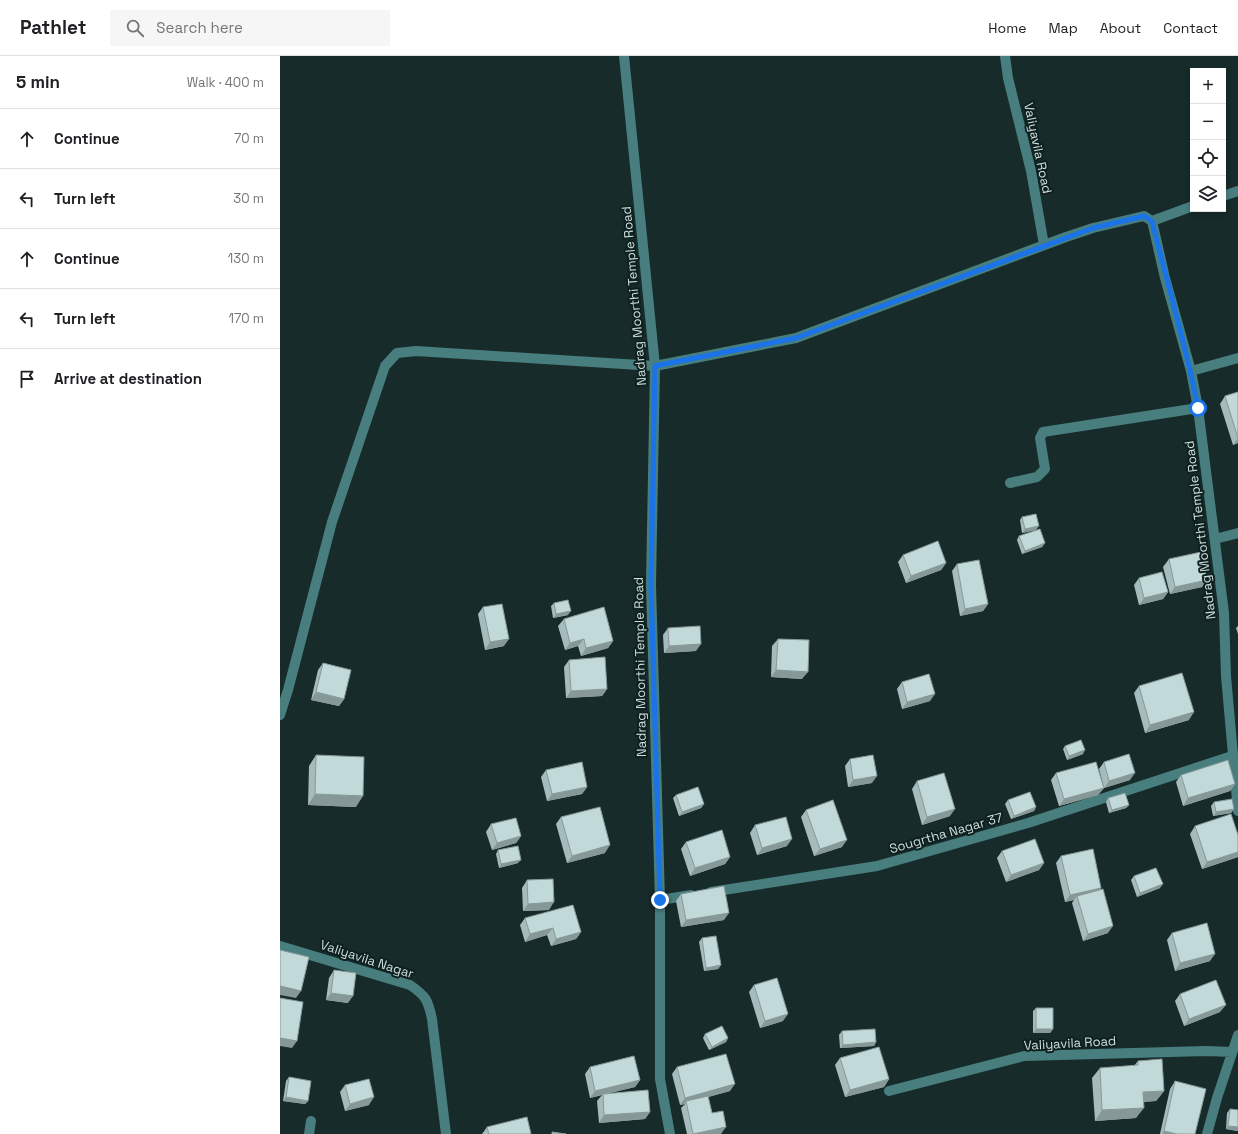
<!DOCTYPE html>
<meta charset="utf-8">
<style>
:root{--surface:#fff;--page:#f6f6f6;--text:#202124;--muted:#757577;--line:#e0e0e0}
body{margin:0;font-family:"Space Grotesk",sans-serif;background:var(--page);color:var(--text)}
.controls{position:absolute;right:12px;top:12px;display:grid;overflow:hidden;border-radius:0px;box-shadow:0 2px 6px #0003}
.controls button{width:36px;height:36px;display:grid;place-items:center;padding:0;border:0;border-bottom:1px solid var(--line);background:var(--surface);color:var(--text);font:20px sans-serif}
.stop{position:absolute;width:12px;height:12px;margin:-9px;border:3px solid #1a73e8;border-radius:50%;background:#fff}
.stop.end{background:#1a73e8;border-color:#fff;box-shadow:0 1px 4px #0008}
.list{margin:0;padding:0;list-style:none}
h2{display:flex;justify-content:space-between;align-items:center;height:52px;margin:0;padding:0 16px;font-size:17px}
h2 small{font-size:13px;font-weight:400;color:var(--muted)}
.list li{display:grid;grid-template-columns:26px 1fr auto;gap:12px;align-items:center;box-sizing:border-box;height:60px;padding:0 16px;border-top:1px solid var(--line)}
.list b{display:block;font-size:15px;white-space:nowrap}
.list em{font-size:13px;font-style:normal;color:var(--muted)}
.icon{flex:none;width:22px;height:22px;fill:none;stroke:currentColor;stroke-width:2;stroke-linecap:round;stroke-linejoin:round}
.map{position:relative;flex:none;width:958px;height:1078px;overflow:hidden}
header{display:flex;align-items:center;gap:24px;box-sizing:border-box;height:56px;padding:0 20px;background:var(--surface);border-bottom:1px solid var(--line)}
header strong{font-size:19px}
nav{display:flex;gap:22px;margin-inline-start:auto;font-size:14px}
.search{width:280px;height:36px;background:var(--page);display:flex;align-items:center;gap:10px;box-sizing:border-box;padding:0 14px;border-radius:0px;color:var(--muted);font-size:15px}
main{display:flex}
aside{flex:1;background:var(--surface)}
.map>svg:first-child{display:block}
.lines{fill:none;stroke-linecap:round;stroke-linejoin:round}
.minor{stroke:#487e7e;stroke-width:10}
.wall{fill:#a6bbbb}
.shaded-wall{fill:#879898}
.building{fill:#c1d9d9;stroke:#879898}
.route{stroke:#1a73e8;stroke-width:5}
.labels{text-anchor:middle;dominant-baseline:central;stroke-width:4;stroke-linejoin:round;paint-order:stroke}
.street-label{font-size:13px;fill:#d1dddd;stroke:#0e2121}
</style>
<header>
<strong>Pathlet</strong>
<div class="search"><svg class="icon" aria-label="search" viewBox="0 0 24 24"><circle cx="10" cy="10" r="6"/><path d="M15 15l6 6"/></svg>Search here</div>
<nav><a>Home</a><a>Map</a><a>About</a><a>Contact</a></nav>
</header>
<main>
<aside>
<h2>5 min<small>Walk · 400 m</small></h2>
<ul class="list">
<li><svg class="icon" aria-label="ahead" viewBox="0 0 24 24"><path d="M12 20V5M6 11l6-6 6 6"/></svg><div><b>Continue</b></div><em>70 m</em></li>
<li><svg class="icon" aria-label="left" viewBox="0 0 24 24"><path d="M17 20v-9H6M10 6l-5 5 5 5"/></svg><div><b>Turn left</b></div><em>30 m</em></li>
<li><svg class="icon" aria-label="ahead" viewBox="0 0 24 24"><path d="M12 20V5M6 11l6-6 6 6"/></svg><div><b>Continue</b></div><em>130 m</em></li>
<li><svg class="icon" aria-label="left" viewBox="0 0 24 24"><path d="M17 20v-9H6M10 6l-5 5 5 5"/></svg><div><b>Turn left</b></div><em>170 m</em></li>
<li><svg class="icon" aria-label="arrive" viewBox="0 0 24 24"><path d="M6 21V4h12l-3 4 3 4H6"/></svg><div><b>Arrive at destination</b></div></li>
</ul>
</aside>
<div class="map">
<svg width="958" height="1078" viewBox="0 0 958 1078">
<rect width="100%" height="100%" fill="#172b2b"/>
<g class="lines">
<path class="minor" d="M344,0L375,310L371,529L380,844V1023L390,1078
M725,0L728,22L751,115L764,189
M943,140L958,135
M872,165L913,150
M911,315L958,302
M730,427L757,421L765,413L760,382L763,376L918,352
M935,483L958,477
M0,659L8,634L52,466L105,310L117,297L136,295L375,310L516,282L786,181L813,172L864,160L872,165L885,222L911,315L918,352L944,557L946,620L958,755
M431,836L597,810L748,767L952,700
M380,844L411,839
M0,890L130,929C146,940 148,944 152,963L166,1078
M609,1035L744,1000L926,995L952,996
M29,1078L31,1065
M927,1078L937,1042L958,979"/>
</g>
<path class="wall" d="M958,336V387L953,389L940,348L945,340Z
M742,461L756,474L742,477L740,464Z
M739,480L765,487L762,491L742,498L737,484Z
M623,499L666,507L661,514L626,527L618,506Z
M889,503L927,524L922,531L890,538L883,511Z
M677,508L708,548L703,555L680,560L672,515Z
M859,522L888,536L883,543L859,549L854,529Z
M274,547L288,559L273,562L271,550Z
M203,551L224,590L205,594L198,558Z
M284,563L333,585L328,592L301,600L298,590L285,594L278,570Z
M958,570V578L956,572Z
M388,572L416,595L384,597L383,579Z
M498,583L522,623L491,621L492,590Z
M289,604L327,633L322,640L286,642L284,611Z
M43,607L64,643L59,650L31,644L38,614Z
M622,626L650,645L622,653L617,633Z
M859,630L909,664L865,677L854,637Z
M785,690L803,698L787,704L783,693Z
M36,699L76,751L28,749L29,710Z
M570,703L592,727L568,731L565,710Z
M824,706L850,724L824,732L819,713Z
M266,714L307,731L302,738L267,745L261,721Z
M776,717L824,732L818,739L779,750L771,724Z
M901,719L955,728L950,735L903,750L896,726Z
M637,725L670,760L642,769L632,733Z
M396,739L424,748L421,752L399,760L393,742Z
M828,742L849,749L846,752L829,757L826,746Z
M728,744L756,751L754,755L731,763L725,748Z
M934,746L954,753L951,757L933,760L931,750Z
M526,754L562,791L534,800L521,761Z
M281,761L325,797L287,807L276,768Z
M211,768L241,780L236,787L212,794L206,776Z
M475,769L507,790L477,799L470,777Z
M915,770L958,779V801L922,813L910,778Z
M406,786L450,801L445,808L410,820L401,793Z
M218,794L238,807L219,812L216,798Z
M722,795L764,807L759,814L726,826L717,802Z
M781,800L821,832L820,833L828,877L803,885L792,847L794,844L785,846L776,807Z
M854,820L880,832L857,841L851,824Z
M247,824L269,854L243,855L242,832Z
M401,838L444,864L401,871L396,845Z
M245,862L301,876L296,883L271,890L267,879L245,886L240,869Z
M892,877L930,905L895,915L887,884Z
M422,882L441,909L438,913L424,915L419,886Z
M54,914L68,947L46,944L49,922Z
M474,929L503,965L480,972L469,936Z
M900,938L940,956L904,970L895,945Z
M756,952L773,973L770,977H753V955Z
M562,975L596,986L594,990L560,992L559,979Z
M425,978L448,982L446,986L429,994L423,982Z
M560,1002L609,1023L604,1031L565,1041L555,1009Z
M858,1005L884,1035L876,1045L863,1046L856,1062L815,1065L812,1022L820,1012L854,1010Z
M310,1011L360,1024L355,1031L329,1037L370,1056L365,1063L319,1067L317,1045L322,1039L310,1042L305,1018Z
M397,1011L450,1035L428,1041L432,1057L441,1078H407L401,1052L405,1048L400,1049L392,1018Z
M9,1021L28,1045L25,1048L3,1045L6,1025Z
M895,1025L915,1078H880L890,1033Z
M65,1029L89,1049L65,1055L60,1036Z
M950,1053L958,1075L946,1073L947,1057Z
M207,1071L251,1078H202Z"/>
<path class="shaded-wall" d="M958,382V387L953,389Z
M759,470L756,474L742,477L745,473Z
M765,487L762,491L742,498L745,495Z
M666,507L661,514L626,527L631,520Z
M927,524L922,531L890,538L895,531Z
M888,536L883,543L859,549L864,542Z
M708,548L703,555L680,560L685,553Z
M291,555L288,559L273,562L276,558Z
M229,583L224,590L205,594L210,586Z
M304,583L298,590L285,594L290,587Z
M333,585L328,592L301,600L306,592Z
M421,588L416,595L384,597L389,590Z
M496,614L528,616L522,623L491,621Z
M327,633L322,640L286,642L291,635Z
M36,636L64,643L59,650L31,644Z
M655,638L650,645L622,653L627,646Z
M914,656L909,664L865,677L870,669Z
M805,694L803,698L787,704L789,700Z
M855,717L850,724L824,732L829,725Z
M597,720L592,727L568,731L573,724Z
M955,728L950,735L903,750L908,742Z
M307,731L302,738L267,745L272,738Z
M824,732L818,739L779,750L784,743Z
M35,738L83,740L76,751L28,749Z
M424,748L421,752L399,760L402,756Z
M849,749L846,752L829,757L832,754Z
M756,751L754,755L731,763L734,760Z
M675,753L670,760L642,769L647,761Z
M954,753L951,757L933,760L936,756Z
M241,780L236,787L212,794L217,787Z
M512,783L507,790L477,799L482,792Z
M567,784L562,791L534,800L540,793Z
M330,789L325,797L287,807L292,800Z
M958,796V801L922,813L927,806Z
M450,801L445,808L410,820L415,812Z
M241,804L238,807L219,812L221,808Z
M764,807L759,814L726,826L731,819Z
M883,828L880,832L857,841L860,837Z
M821,832L816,839L797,840L794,844L785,846L790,839Z
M274,846L269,854L243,855L248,848Z
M449,857L444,864L401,871L406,864Z
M833,870L828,877L803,885L808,878Z
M273,872L267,879L245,886L250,878Z
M301,876L296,883L271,890L276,883Z
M935,898L930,905L895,915L900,907Z
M441,909L438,913L424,915L426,912Z
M0,930L21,935L16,942L0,939Z
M51,937L73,940L68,947L46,944Z
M946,949L940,956L904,970L909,963Z
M508,958L503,965L480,972L485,965Z
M756,973H773L770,977H753Z
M0,982L17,985L12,992L0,990Z
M448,982L446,986L429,994L432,991Z
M596,986L594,990L560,992L563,989Z
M609,1023L604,1031L565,1041L570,1034Z
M360,1024L355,1031L323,1039V1038L322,1039L310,1042L315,1035Z
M455,1028L450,1035L407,1047L406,1045L405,1048L400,1049L405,1042Z
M884,1035L876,1045L855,1046L863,1036Z
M6,1041L28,1045L25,1048L3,1045Z
M94,1041L89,1049L65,1055L70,1048Z
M864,1052L856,1062L815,1065L822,1054Z
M370,1056L365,1063L319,1067L324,1059Z
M948,1070L958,1071V1075L946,1073Z
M446,1071L441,1078H413Z
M884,1075L897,1078H882Z"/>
<path class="building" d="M958,336V382L945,340Z
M756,458L759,470L745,473L742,461Z
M760,473L765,487L745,495L739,480Z
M658,485L666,507L631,520L623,499Z
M921,496L927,524L895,531L889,503Z
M699,504L708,548L685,553L677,508Z
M882,516L888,536L864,542L859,522Z
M288,544L291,555L276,558L274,547Z
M222,548L229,583L210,586L203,551Z
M324,551L333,585L306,592L304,583L290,587L284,563Z
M420,570L421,588L389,590L388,572Z
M498,583L529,584L528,616L496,614Z
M325,601L327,633L291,635L289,604Z
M43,607L71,614L64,643L36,636Z
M902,617L914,656L870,669L859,630Z
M649,618L655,638L627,646L622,626Z
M801,684L805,694L789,700L785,690Z
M849,698L855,717L829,725L824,706Z
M36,699L84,701L83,740L35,738Z
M593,699L597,720L573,724L570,703Z
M948,704L955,728L908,742L901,719Z
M302,706L307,731L272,738L266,714Z
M816,706L824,732L784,743L776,717Z
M664,717L675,753L647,761L637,725Z
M418,731L424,748L402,756L396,739Z
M750,736L756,751L734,760L728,744Z
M845,737L849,749L832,754L828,742Z
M952,743L954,753L936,756L934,746Z
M553,744L567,784L540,793L526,754Z
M320,751L330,789L292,800L281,761Z
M951,758L958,779V796L927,806L915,770Z
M506,761L512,783L482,792L475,769Z
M236,762L241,780L217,787L211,768Z
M442,774L450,801L415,812L406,786Z
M755,783L764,807L731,819L722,795Z
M238,790L241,804L221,808L218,794Z
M813,793L821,832L790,839L781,800Z
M876,812L883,828L860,837L854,820Z
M273,823L274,846L248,848L247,824Z
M444,830L449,857L406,864L401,838Z
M823,833L833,870L808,878L797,840Z
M293,849L301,876L276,883L273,872L250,878L245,862Z
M927,867L935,898L900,907L892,877Z
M436,880L441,909L426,912L422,882Z
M0,894L29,901L21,935L0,930Z
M54,914L76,917L73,940L51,937Z
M497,922L508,958L485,965L474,929Z
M936,924L946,949L909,963L900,938Z
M0,942L23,946L17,985L0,982Z
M756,952H773V973H756Z
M442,970L448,982L432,991L425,978Z
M595,973L596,986L563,989L562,975Z
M599,991L609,1023L570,1034L560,1002Z
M446,998L455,1028L405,1042L397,1011Z
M354,1000L360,1024L315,1035L310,1011Z
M882,1003L884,1035L863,1036L864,1052L822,1054L820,1012L858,1009V1005Z
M9,1021L31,1025L28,1045L6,1041Z
M89,1023L94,1041L70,1048L65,1029Z
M895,1025L926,1033L915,1078H897L884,1075Z
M368,1034L370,1056L324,1059L323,1038Z
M428,1040L432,1057L443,1055L446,1071L413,1078L406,1045Z
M950,1053L958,1054V1071L948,1070Z
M247,1061L251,1078H209L207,1071Z
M272,1076L286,1078H272Z"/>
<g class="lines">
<path class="route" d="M380,844L371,529L375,310L516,282L813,172L864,160L872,165C887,227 906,289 918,352"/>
</g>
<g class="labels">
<g class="street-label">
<text transform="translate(758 92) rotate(78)">Valiyavila Road</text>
<text transform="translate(354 240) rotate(-95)">Nadrag Moorthi Temple Road</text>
<text transform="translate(920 474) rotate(-97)">Nadrag Moorthi Temple Road</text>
<text transform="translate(360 611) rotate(-91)">Nadrag Moorthi Temple Road</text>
<text transform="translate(666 777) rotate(-16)">Sougrtha Nagar 37</text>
<text transform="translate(87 903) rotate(18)">Valiyavila Nagar</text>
<text transform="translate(790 987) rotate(-3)">Valiyavila Road</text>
</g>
</g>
</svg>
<div class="controls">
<button>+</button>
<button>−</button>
<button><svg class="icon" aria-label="locate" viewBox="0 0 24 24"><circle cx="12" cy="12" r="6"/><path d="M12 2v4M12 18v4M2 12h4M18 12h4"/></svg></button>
<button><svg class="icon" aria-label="layers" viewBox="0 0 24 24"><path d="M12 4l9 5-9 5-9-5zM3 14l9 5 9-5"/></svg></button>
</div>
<div class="stop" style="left:918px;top:352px"></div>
<div class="stop end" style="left:380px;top:844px"></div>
</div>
</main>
